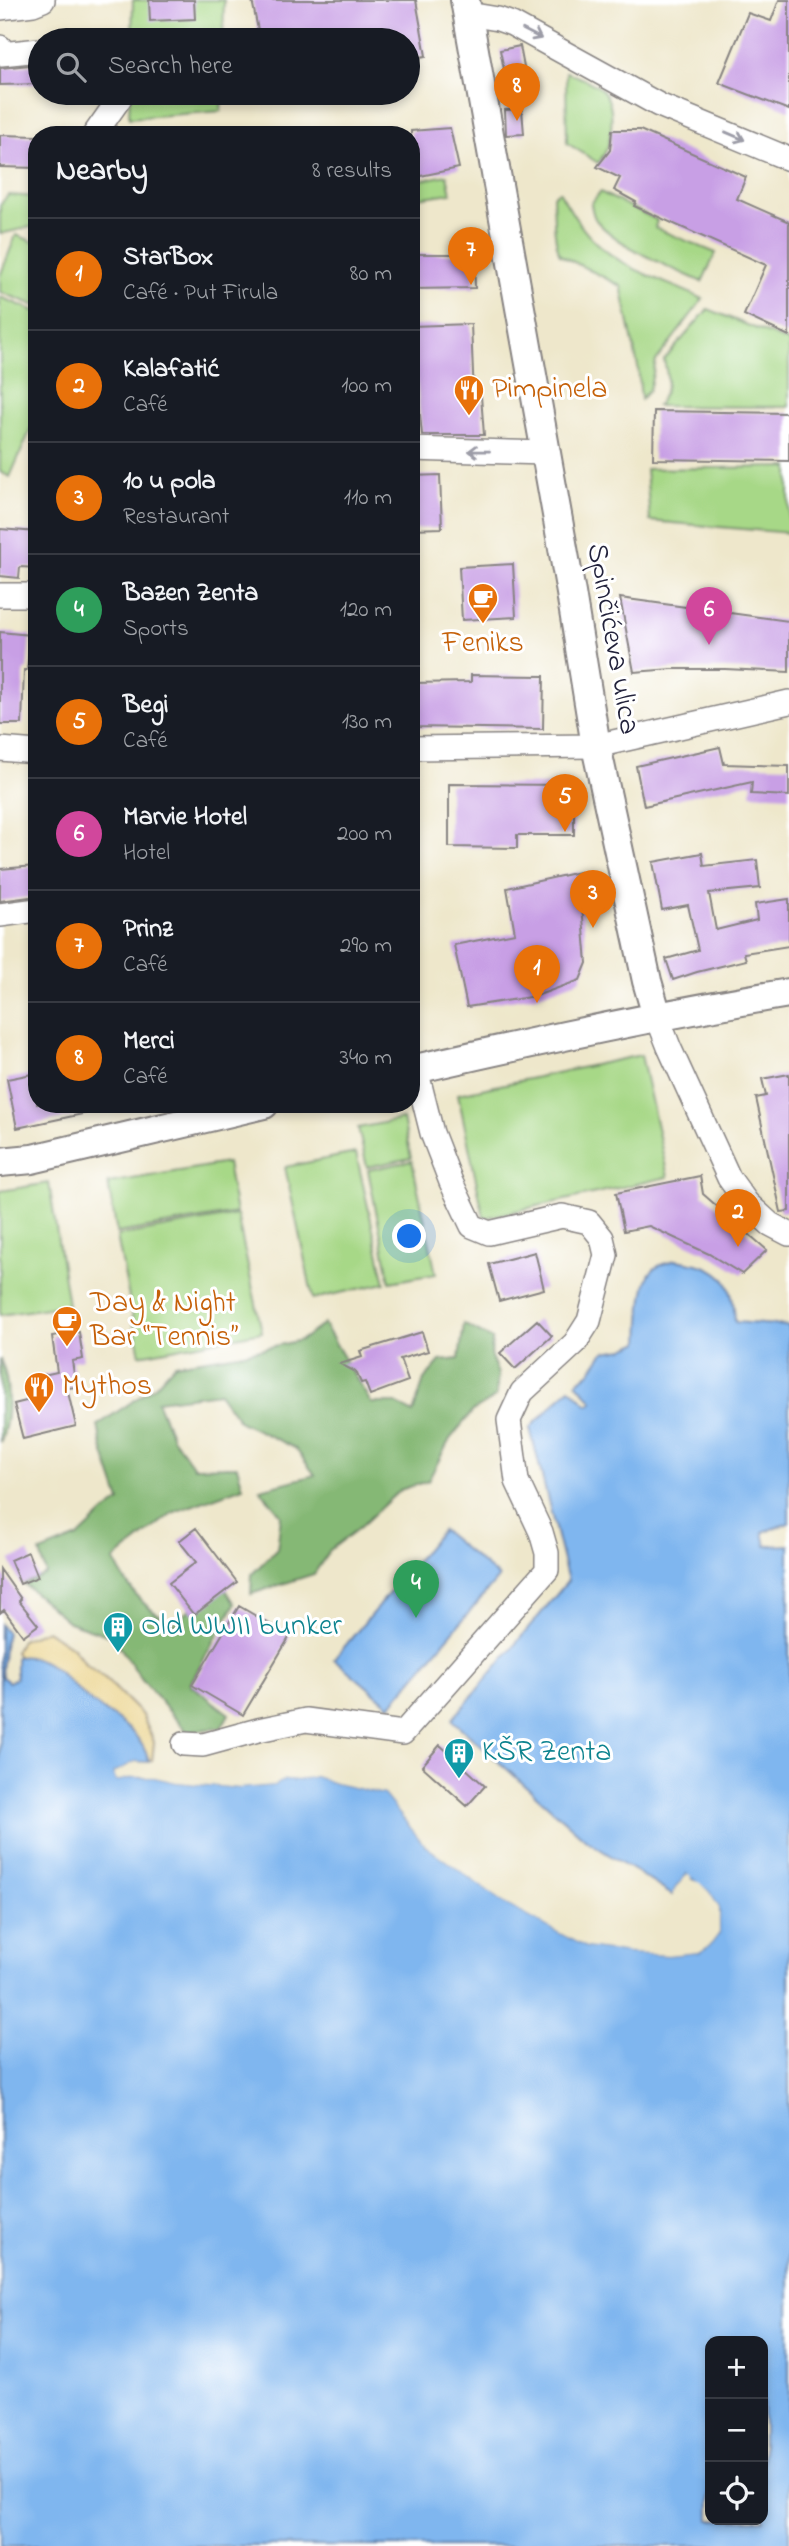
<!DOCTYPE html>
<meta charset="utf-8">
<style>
:root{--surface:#171b24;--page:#20242c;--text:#f1f3f6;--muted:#9ea1a6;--line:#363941;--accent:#d93025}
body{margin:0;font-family:"Indie Flower",sans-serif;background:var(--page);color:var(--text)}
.controls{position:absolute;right:21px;bottom:21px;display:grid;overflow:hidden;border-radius:14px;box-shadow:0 4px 10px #0003}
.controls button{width:63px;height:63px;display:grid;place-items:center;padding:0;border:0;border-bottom:2px solid var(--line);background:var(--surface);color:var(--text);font:35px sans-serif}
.you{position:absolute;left:410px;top:1237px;width:24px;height:24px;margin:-18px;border:5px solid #fff;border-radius:50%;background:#1a73e8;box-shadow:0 0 0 10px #1a73e833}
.badge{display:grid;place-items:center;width:46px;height:46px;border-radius:50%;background:var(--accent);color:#fff;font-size:23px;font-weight:700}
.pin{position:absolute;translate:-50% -58px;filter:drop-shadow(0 2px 4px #0008)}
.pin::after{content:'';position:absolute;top:37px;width:24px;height:21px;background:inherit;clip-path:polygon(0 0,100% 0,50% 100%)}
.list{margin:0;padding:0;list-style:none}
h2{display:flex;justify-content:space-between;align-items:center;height:91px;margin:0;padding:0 28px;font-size:30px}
h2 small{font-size:23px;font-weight:400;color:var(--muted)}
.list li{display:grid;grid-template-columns:46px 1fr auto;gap:21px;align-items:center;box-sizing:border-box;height:112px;padding:0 28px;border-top:2px solid var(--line)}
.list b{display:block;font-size:26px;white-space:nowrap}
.list p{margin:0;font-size:23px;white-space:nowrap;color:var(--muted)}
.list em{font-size:23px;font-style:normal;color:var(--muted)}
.icon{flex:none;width:38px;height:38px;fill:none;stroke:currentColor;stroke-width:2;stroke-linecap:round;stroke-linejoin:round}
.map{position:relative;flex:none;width:789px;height:2546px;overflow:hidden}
.search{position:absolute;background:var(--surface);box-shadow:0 4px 10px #0003;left:28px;top:28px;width:392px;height:77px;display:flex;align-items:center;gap:18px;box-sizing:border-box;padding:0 24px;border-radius:38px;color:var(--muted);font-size:26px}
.panel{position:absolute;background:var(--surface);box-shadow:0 4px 10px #0003;left:28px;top:126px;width:392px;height:987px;border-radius:28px}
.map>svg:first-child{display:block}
.green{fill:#a7d887;stroke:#647d61;stroke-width:2}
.forest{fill:#85b874;stroke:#546d58;stroke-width:2}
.sand{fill:#eeda9e;stroke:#887e6c;stroke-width:2}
.water{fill:#7fb6ef;stroke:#506c95;stroke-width:2;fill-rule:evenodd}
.pier{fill:#eee7cb}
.building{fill:#c89fe5}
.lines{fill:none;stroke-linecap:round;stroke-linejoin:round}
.minor-casing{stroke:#888483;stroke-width:26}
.tertiary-casing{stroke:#888483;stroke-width:32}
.minor{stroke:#fff;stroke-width:23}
.tertiary{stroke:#fff;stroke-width:28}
.oneway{stroke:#9c9ca7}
.labels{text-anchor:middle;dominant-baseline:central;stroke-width:6;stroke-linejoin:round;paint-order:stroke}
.food-label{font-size:30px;fill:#c56008;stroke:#fff;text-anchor:start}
.street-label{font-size:30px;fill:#22223b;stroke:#fff}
.culture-label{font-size:30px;fill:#0d838f;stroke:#fff;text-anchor:start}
</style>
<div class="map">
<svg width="789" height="2546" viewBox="0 0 789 2546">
<rect width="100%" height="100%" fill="#fff"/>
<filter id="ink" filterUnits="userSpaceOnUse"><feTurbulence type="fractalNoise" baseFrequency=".0143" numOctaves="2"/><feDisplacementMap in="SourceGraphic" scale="14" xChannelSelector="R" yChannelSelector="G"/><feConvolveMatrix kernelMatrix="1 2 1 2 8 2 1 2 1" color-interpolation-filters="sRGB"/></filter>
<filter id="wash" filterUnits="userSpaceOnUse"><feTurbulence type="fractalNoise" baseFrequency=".00686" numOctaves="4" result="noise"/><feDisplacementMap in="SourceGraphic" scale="28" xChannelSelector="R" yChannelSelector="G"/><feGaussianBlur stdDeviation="1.57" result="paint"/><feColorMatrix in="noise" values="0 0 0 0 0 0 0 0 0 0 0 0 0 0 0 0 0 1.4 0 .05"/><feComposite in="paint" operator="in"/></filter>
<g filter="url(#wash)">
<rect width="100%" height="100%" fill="#eee7cb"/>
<path class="green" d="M133,0H224L223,40H132Z
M566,72C598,85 615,89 611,128C609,145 608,150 598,163L567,143Z
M130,93H222L221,111L129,118Z
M447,175L451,193L411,199V182Z
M559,191C569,208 579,226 593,240C622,269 667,282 703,299L656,361L649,390L641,399L638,367L621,286L560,255C553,237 554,216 553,196Z
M600,192L657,220L655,228L716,253L702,282C671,268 617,246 596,220C593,216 592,210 591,204Z
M8,195L37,197L35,226L0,234V205Z
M16,235L37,243V306L0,292V276Z
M0,297L37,312V415L10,477L0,472Z
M708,309L789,342V407L657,406C669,388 669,380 664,360Z
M789,467V533L650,521L646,469Z
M641,1055L668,1177L484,1218L458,1094Z
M403,1119L411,1158L367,1167L358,1128Z
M356,1153L385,1283L313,1299L285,1167Z
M412,1161L436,1274L390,1282L368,1170Z
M227,1163L236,1213L117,1233L108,1183Z
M49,1183L68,1305L0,1315V1191Z
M237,1215L262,1332L140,1355L117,1236Z"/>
<path class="forest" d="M324,1324L371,1403H396L413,1413L424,1380L440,1361L459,1359L464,1324L492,1339L491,1357L498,1374L496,1397L473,1411L450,1439L428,1481L400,1490L360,1527L330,1550L314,1574L251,1594L252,1574L277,1549L281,1515L260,1489L315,1475L295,1448L240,1422L219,1393L157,1401L172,1437L194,1467L237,1466L243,1487L172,1513L114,1560C129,1591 143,1607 173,1624L191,1608L225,1588L235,1604L190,1684L229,1714L221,1728L186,1731L143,1681L113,1637L69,1622L24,1584L46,1574L40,1552L78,1537L103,1513L120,1501L102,1447L98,1425L155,1386L175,1364L239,1354L301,1340Z
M0,1359C11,1381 10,1421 0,1443Z"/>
<path class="sand" d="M47,1630L72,1647L86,1664L106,1679L142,1715L154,1742L152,1761L127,1757L21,1661L15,1652L21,1640Z"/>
<path class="water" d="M675,1260C720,1266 733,1276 735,1322L789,1326V1523L763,1532L766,1546L789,1545V2546H0V1624L7,1633L4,1646L2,1677L9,1682L16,1678V1657C51,1652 68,1685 93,1703C116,1719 142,1732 149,1762H135L114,1773L116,1781L134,1777H154L176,1782L240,1788L275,1785L285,1779L298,1780L315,1776L335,1783L384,1794L425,1845L506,1904L586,1947L628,1953L668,1955L699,1952L710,1945L719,1933V1908L709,1892L687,1874L672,1895L586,1840L452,1720L568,1581L530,1428L570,1388L588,1405L593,1401L576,1383L590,1372L604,1352L624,1349L640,1342C641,1324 641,1288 650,1273C656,1265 666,1263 675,1260ZM710,2341H763V2520H710Z
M442,1530L499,1577L390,1706L334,1659Z"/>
<path class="pier" d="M135,1762L152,1763L122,1770L118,1774V1777L134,1774H154L177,1779L240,1785L274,1781L285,1775L297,1776L315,1772L336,1780L385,1791L428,1842L508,1901L587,1944L628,1950L668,1952L698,1949L708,1943L716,1932L715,1909L707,1894L697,1885L690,1883L688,1879L676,1896L672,1895L687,1874L690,1875L692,1880L699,1882L709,1892L719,1908V1933L710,1945L699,1952L668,1955L628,1953L586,1947L506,1904L425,1845L384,1794L335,1783L315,1776L298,1780L285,1779L275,1785L240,1788L176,1782L154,1777H134L116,1781L114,1773Z"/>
<g id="blocks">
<path class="building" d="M149,0H194L195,19L150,21Z
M252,0H416L426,56L408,59V40H260Z
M779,0H789V110L719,83L748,13L771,21Z
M520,46L530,100L511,103L500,50Z
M40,64V84L0,85V68Z
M522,109L524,134L506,135L505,110Z
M450,128L459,168L411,178V131Z
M612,130H640L746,177L737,199L789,222V336L744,315L766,265L634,206L636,202L614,190L620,178L597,167L610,150Z
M0,135L37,136V168L0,167Z
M411,254H474L475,288L411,289Z
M471,324L474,397L481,396L484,435H422L416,375H411V326Z
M654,411L789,413V461L653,459Z
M440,475L442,528L411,529V476Z
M0,529L37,532V568L20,567L19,578L0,576Z
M513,564L516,617L462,620L459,567Z
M620,598L789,621V672L725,669H672L634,672Z
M0,632L30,635L27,670H24L22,724H0Z
M471,675L544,676L543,729L411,727V683L471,682Z
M720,747L724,764L789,766V796L751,794L752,782L644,806L636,766Z
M449,784L574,785V835H517V848L449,847Z
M702,853L704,866L757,860L760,888L709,893L716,930L757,920L755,904L789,899V946L744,953L746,960L697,972L673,980L666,959L698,950L688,905L662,910L653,862Z
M35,866L37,896L0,901V869Z
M579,872L587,963L580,980L536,996L467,1007L454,945L515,933L507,888Z
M37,1073V1104H91L92,1112L17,1128L7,1079Z
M789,1074V1211L781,1212L756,1098L766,1096L762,1079Z
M700,1176L703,1194L767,1250L742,1274L709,1254L649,1226L624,1231L616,1193Z
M535,1252L544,1289L499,1301L489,1264Z
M537,1320L552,1336L515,1369L500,1353Z
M79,1332L83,1359L72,1361L76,1387L67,1388L76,1426L23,1439L14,1404L46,1396L43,1375L57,1372L52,1336Z
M422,1332L428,1351L400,1359L408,1381L370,1395L365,1382L361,1383L356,1372L340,1364L362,1357L360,1351Z
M196,1528L237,1582L194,1615L169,1583L196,1562L179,1541Z
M28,1552L38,1577L20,1584L10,1560Z
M0,1569L21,1599L19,1601L38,1625L23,1636L4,1610L0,1613Z
M239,1606L290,1636L243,1715L192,1685Z
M440,1745L485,1786L467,1806L422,1766Z"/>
</g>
</g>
<g filter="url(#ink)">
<use href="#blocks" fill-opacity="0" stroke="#888483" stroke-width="2"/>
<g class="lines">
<g class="minor-casing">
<path id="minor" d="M0,8L33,4L43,0
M468,14L498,19L512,24L659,105L789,159
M0,47L1,54L40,50
M94,135L120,98V93
M411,449L546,453
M0,595H37
M411,748L596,746L789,702
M0,749L37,752
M0,915L37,910
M657,1016L669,1047L729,1178L747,1203L770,1224L789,1234
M184,1744L203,1745L258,1730L306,1720L403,1733L547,1570V1553L541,1532L517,1481L509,1420L522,1392L575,1343L589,1321L606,1255L602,1238L589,1222L562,1216L489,1233L472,1226L451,1182L432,1133L416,1069"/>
</g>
<g class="tertiary-casing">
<path id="tertiary" d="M465,0L571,593L596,746L647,981L657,1016
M411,1070C537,1041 662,1014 789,993
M0,1162L32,1159L264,1104"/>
</g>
<use href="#minor" class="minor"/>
<use href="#tertiary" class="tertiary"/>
</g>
<defs><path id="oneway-shaft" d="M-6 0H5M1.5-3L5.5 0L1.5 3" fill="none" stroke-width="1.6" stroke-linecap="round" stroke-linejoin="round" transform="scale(1.75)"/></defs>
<g class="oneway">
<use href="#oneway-shaft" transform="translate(532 34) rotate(27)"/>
<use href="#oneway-shaft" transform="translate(735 136) rotate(23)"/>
<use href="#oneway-shaft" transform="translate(479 451) rotate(-179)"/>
</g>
</g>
<defs>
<g id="restaurant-pin" transform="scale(1.575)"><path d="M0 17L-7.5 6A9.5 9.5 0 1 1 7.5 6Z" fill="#e8710a" stroke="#fff"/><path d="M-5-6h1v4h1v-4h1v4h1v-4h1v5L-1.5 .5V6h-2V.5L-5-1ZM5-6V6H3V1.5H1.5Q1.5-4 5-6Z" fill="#fff"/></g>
<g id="cafe-pin" transform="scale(1.575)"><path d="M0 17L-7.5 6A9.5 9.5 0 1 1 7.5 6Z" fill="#e8710a" stroke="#fff"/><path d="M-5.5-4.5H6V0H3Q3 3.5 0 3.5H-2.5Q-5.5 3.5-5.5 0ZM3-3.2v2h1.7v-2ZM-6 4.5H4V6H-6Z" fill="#fff"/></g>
<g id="building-pin" transform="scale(1.575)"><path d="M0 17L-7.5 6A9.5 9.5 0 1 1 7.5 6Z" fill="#0f9aa8" stroke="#fff"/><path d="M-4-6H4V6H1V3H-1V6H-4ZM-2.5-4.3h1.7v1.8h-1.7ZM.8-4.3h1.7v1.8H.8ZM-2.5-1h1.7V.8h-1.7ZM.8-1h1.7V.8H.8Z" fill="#fff"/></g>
</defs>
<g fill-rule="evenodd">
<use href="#restaurant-pin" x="469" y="390"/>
<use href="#cafe-pin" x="483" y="598"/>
<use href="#cafe-pin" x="67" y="1321"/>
<use href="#restaurant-pin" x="39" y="1387"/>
<use href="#building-pin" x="118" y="1627"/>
<use href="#building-pin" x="459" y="1753"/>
</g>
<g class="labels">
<g class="food-label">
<text x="492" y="390">Pimpinela</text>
<text x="483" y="644" text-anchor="middle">Feniks</text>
<text x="90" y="1304">Day &amp; Night<tspan x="90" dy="34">Bar “Tennis”</tspan></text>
<text x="62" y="1387">Mythos</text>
</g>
<g class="street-label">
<text transform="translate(612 639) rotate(80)">Spinčićeva ulica</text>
</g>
<g class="culture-label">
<text x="141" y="1627">Old WWII bunker</text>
<text x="482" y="1753">KŠR Zenta</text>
</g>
</g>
</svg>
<div class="controls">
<button>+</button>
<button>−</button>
<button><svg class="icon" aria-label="locate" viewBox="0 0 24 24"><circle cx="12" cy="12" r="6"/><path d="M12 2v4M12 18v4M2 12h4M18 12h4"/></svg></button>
</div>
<div class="you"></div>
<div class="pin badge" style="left:537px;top:1003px;background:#e8710a">1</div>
<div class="pin badge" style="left:738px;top:1247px;background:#e8710a">2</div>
<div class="pin badge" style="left:593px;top:928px;background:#e8710a">3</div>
<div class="pin badge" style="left:416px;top:1618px;background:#2e9e5b">4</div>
<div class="pin badge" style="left:565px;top:832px;background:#e8710a">5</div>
<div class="pin badge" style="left:709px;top:645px;background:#d1479c">6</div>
<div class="pin badge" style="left:471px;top:285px;background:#e8710a">7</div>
<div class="pin badge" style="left:517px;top:121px;background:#e8710a">8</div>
<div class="search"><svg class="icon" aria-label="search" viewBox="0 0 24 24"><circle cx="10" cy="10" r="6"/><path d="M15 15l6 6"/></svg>Search here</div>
<section class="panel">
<h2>Nearby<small>8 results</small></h2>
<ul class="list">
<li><span class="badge" style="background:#e8710a">1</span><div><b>StarBox</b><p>Café · Put Firula</p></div><em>80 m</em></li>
<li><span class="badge" style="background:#e8710a">2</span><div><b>Kalafatić</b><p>Café</p></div><em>100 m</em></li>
<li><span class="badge" style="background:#e8710a">3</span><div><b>10 u pola</b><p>Restaurant</p></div><em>110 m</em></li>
<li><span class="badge" style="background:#2e9e5b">4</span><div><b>Bazen Zenta</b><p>Sports</p></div><em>120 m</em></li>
<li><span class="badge" style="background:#e8710a">5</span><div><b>Begi</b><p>Café</p></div><em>130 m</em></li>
<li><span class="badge" style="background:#d1479c">6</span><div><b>Marvie Hotel</b><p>Hotel</p></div><em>200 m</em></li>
<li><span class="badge" style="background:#e8710a">7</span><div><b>Prinz</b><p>Café</p></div><em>290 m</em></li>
<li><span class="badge" style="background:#e8710a">8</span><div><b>Merci</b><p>Café</p></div><em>340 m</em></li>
</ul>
</section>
</div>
